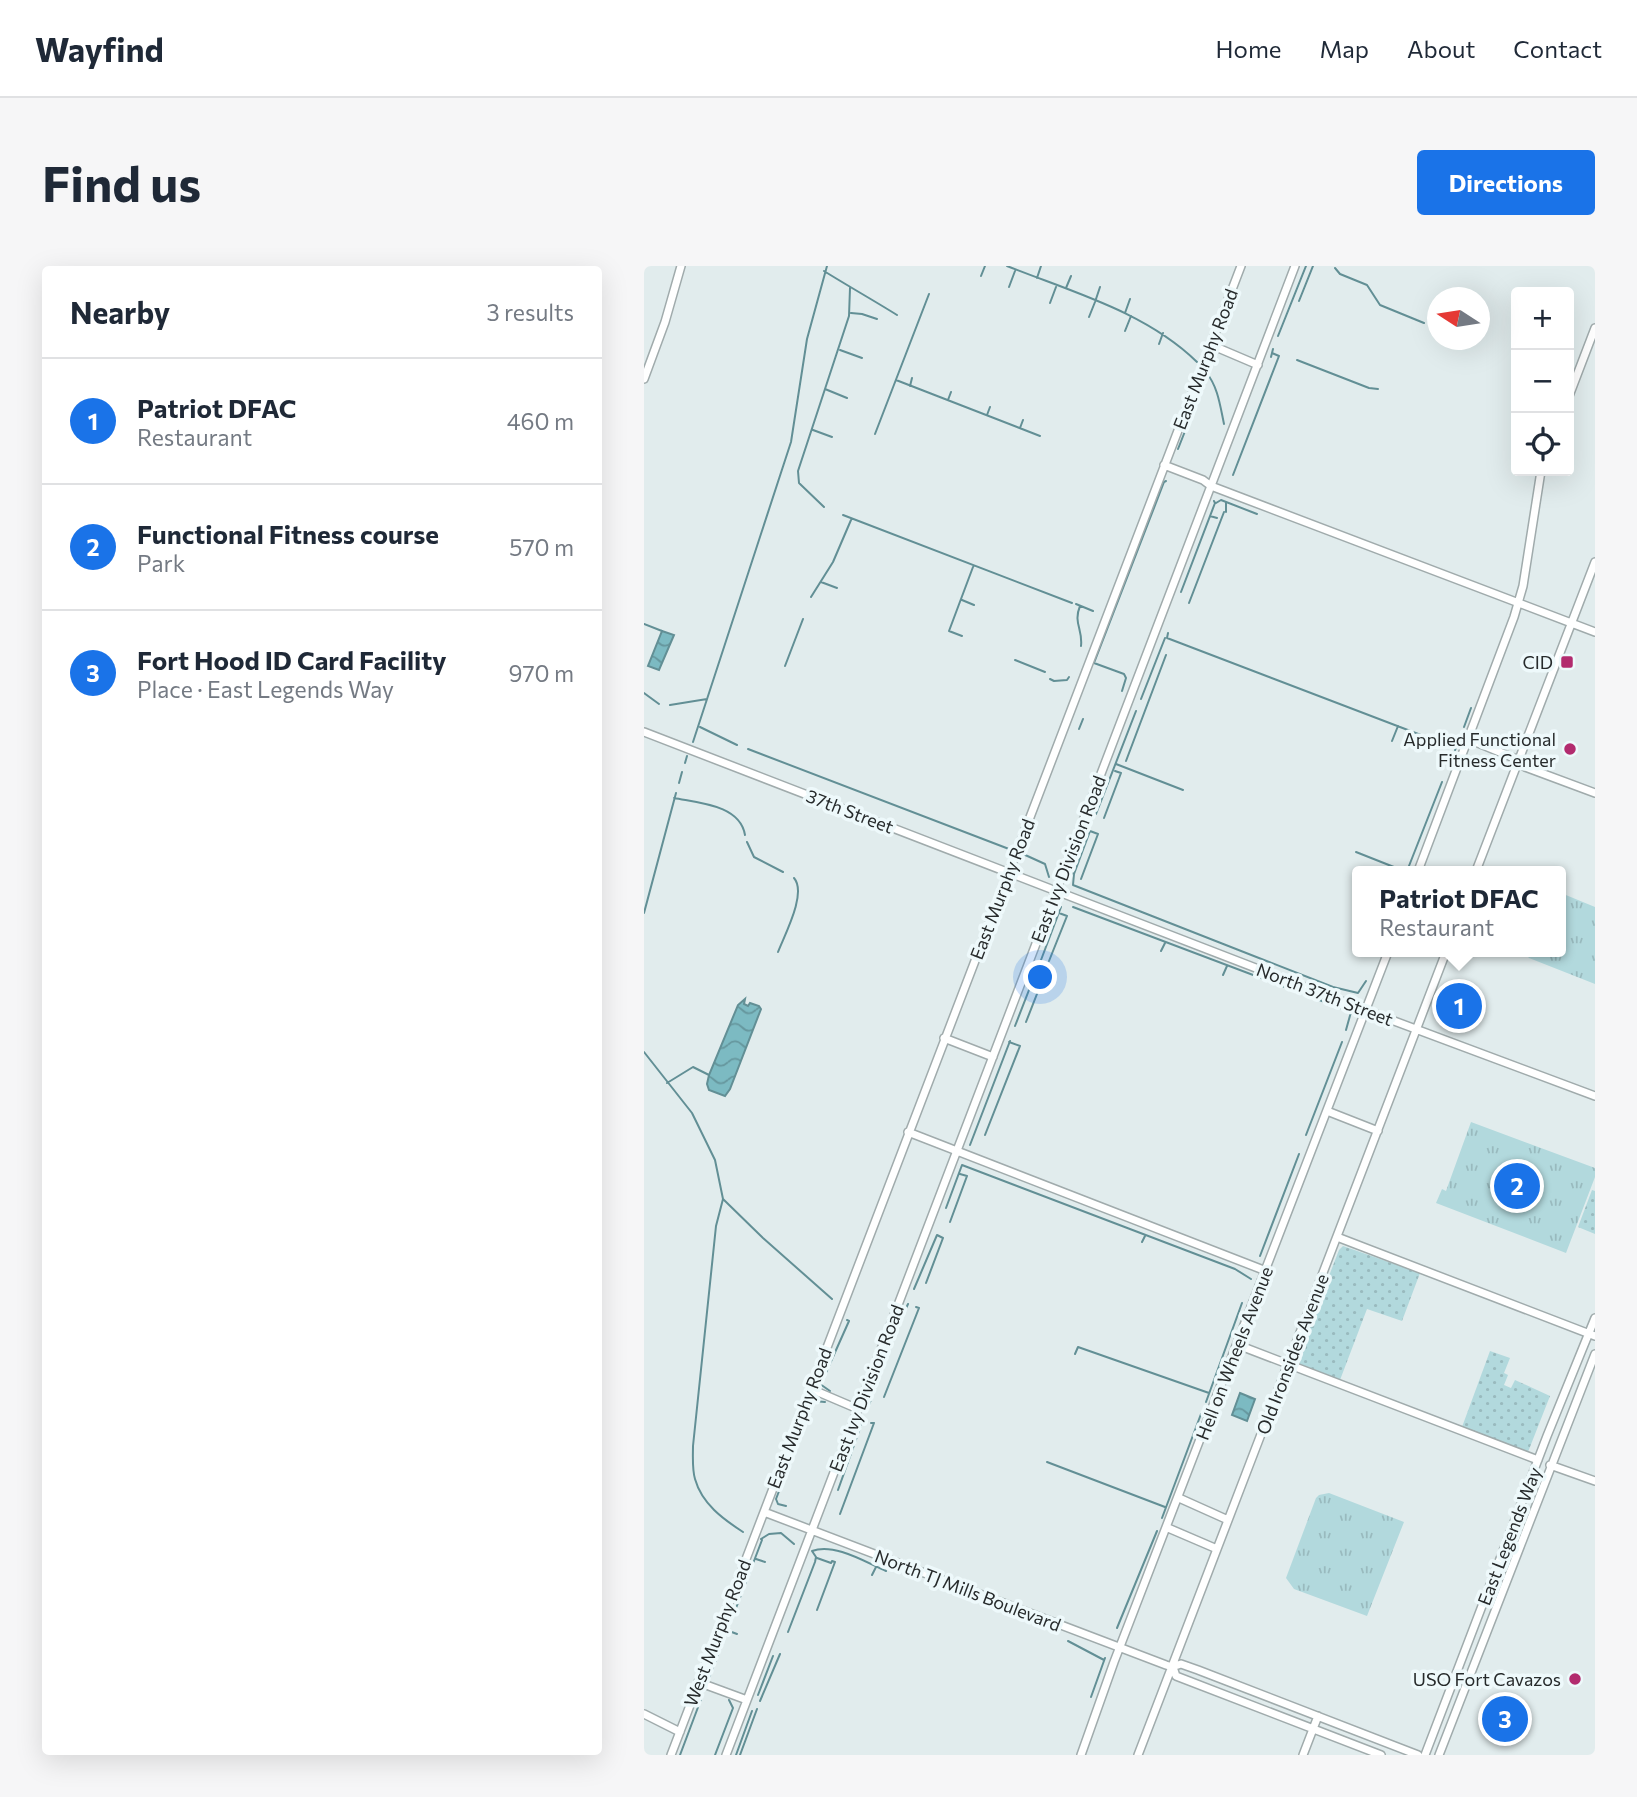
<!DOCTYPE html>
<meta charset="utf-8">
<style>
:root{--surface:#fff;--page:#f6f6f7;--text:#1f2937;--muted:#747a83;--line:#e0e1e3;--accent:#1a73e8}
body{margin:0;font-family:Commissioner,sans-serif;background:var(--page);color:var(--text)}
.controls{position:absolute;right:21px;top:21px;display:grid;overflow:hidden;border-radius:7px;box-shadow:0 7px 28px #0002}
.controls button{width:63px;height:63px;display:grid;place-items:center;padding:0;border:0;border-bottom:2px solid var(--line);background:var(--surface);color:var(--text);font:35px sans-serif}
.compass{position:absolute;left:783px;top:21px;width:63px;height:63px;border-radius:50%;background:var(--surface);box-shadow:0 7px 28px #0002;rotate:282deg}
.you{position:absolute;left:397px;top:712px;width:24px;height:24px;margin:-18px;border:5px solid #fff;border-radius:50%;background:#1a73e8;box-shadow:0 0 0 10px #1a73e833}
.badge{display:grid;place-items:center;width:46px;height:46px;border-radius:50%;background:var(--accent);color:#fff;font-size:23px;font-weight:700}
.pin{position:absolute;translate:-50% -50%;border:4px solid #fff;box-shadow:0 2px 7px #0006}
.popup{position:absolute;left:708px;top:600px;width:214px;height:91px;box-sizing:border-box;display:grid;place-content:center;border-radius:7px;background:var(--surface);filter:drop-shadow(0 2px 5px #0005);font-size:23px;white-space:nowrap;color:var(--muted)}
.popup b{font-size:26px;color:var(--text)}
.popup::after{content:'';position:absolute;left:50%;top:100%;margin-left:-14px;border:14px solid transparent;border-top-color:var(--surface)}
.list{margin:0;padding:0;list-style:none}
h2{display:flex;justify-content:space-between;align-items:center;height:91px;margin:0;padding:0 28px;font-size:30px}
h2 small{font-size:23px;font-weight:400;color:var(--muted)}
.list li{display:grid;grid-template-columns:46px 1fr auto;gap:21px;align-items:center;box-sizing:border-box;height:126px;padding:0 28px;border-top:2px solid var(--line)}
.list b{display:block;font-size:26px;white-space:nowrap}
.list p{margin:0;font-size:23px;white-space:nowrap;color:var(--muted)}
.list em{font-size:23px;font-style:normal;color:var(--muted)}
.icon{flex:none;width:38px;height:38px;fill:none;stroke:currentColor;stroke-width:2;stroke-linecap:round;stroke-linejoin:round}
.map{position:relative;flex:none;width:951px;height:1489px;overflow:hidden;border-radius:7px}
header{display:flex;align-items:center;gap:42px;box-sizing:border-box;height:98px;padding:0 35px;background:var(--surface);border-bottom:2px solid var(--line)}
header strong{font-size:33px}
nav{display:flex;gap:38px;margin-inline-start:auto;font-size:24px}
.intro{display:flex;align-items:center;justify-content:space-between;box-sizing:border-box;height:168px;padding:0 42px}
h1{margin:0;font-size:49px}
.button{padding:18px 32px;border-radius:7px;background:var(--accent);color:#fff;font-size:24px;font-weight:700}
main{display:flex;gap:42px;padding:0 42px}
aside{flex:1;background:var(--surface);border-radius:7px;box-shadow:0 7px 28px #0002}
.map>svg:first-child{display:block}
.grass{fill:url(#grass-dots)}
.park{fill:url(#park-tufts)}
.water{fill:url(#water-waves);stroke:#628f95;stroke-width:2}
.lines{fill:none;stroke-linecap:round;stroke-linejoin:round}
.stream{stroke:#628f95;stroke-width:2}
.minor-casing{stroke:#a0abac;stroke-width:10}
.minor{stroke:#fff;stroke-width:7}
.poi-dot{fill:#b22b6e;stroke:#eef9fb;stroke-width:2.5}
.labels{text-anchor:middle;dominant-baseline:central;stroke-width:7;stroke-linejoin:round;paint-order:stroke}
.street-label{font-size:18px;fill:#272b2c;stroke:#eef9fb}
.poi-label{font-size:18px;fill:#272b2c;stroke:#eef9fb;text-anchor:end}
</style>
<header>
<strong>Wayfind</strong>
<nav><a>Home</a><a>Map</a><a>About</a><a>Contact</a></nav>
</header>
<div class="intro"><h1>Find us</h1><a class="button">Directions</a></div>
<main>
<aside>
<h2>Nearby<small>3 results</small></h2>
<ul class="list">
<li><span class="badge">1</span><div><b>Patriot DFAC</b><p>Restaurant</p></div><em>460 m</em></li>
<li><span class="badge">2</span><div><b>Functional Fitness course</b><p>Park</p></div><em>570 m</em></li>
<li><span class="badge">3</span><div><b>Fort Hood ID Card Facility</b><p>Place · East Legends Way</p></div><em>970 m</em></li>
</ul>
</aside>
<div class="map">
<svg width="951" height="1489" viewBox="0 0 951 1489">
<defs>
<pattern id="grass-dots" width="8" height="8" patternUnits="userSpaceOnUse" patternTransform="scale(1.75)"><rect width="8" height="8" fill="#b2d9dd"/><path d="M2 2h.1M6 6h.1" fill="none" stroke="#99babe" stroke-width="1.8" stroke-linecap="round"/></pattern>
<pattern id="park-tufts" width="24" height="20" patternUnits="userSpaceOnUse" patternTransform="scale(1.75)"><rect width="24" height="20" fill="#b2d9dd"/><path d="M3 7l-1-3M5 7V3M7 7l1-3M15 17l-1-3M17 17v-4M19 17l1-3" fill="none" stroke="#99babe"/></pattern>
<pattern id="water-waves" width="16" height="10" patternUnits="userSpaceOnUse" patternTransform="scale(1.75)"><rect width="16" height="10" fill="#7cbac2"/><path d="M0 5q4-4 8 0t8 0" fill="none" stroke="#66979e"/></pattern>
</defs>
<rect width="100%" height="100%" fill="#e1eced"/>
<path class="grass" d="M948,924L951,925V968L934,961Z
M699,980L776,1007L758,1055L723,1043L696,1114L656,1098L654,1090L695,984Z
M846,1085L866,1092L860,1107L864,1109L860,1119L867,1122L871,1114L906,1130L884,1186L818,1161Z"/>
<path class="park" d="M917,627L951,641V718L885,692L880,686H917Z
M827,856L951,902V911L922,987L792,937L798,923L802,925Z
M685,1227L760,1256L723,1350L650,1323L642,1312L672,1232L675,1229Z"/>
<path class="water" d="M18,365L30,369L15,404L4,400Z
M101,733L100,738L104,740L106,737L115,740L117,743L86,823L81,830L65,824L63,818L65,809L94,739Z
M596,1127L611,1133L603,1155L588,1149Z"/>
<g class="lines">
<path class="stream" d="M363,0C428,26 502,46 553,96
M691,2L696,8L723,19L736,39L780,57
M180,5C204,20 229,34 253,49
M337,10L341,0
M393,12L397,0
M365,21L371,5
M422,22L427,10
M452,33L456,21
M655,35L669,0
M406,37L412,21
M207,47L218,48L233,53
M481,47L486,33
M445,51L451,36
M481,65L487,50
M634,70L662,0
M515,78L519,67
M196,84L218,92
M627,91L629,83
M653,94L725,122L734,123
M562,106C574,121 576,139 580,158
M252,114L396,170
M266,120L268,112
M181,123L203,132
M304,134L307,126
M343,149L346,141
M376,162L379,154
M169,164L188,171
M231,168L285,28
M534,183L547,150
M589,209L635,90L628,87
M572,237L577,234L613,248
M582,237V246
M180,241L155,217L154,205L205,50L206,22
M199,249L428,337
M566,250L573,252
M177,316L193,322
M537,326L571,237L570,235
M167,331L189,296L207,254
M318,334L330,339
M545,337L580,246
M432,338L449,345
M436,340C429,357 439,363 437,380
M0,358L18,365
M524,367L523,372L811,482
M318,370L305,365L329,301
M371,394L401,406
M141,400L159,353
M406,413L410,415L423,414L425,411
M478,425L482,412L480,408L450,397L520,216L522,215
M0,427L15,438
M497,433L521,372
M26,439L63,433
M56,461L93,479
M820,461L827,442
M435,463L439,453
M748,475L754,460
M49,476L147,176L163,73L183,0
M104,483L365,583
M811,484L814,477
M482,495L522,389
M41,497L43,490
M472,498L539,524
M35,517L38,506
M30,532C55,537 96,539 101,569
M452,548L492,445
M460,552L477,507L471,505
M103,576L110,591L139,606
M712,586L760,605
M379,588L401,598L405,611
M763,605L798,516
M427,607L430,608L446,565L454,568L437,613
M430,608L429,619L689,721L714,727L722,715
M429,641L707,746L702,764
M0,647L32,527
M517,685L521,677
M134,686C141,668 163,627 150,612
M397,694L417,641
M405,695L423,650L415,647
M579,709L583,700
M382,756L400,710L393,708
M371,760L392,706
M0,786L48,847L71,894L79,933L119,972L188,1033
M23,817L49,801L65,809
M341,869L376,780L365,776
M662,869L698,776
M326,879L366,775
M79,933L72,960L49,1180C49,1190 48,1203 51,1213C58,1238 79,1253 99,1266
M302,942L318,899L591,1003L607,1013
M306,956L323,910L316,908
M498,976L501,970
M616,990L655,888
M270,1023L293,969L299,972L282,1017
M259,1049L264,1038
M431,1088L434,1081L565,1127
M176,1118L186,1125
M176,1120L205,1055L203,1054
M240,1131L275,1042L272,1041
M170,1135L181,1136
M562,1136L598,1037
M225,1139L228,1131L227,1128
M403,1196L521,1241
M194,1224L219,1154
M142,1240L134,1238L132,1233L170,1134
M196,1248L230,1157H227
M518,1252L557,1148
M117,1273L125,1268L137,1267L150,1278
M173,1292L187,1297L188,1295L191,1296L173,1344
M112,1293L121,1296
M228,1309L232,1301
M89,1350L118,1274
M473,1362L513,1265
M85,1365L93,1368
M144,1366L171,1296L172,1291L168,1285C191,1277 221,1296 242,1305
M424,1375L460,1394
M65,1412L84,1363
M114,1429L129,1390
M447,1431L461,1392
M116,1435L136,1388
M36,1489L59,1428
M71,1489L89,1442L85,1434
M92,1489L108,1445
M96,1489L113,1443"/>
<g class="minor-casing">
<path id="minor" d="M567,79L614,99
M0,113L21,56L37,0
M925,130L951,62
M520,199L559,214L567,220L951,366
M0,466L718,743L951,830
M824,473L875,494L881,501L951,527
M774,605L870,351L879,320L897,205
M832,605L951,296
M300,772L349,791
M683,845L734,865
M264,866L622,1005
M693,971L951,1070
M594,1079L894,1194
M167,1123L214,1143
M906,1199L951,1215
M535,1232L584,1254
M120,1246L522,1399L528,1401L537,1398L554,1404L774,1489
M524,1262L573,1283
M529,1401L532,1410L737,1489
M54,1416L103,1434
M0,1448L36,1466
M27,1489L597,0
M82,1489L651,0
M437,1489L470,1396L744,686
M494,1489L802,686
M659,1489L674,1450
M781,1489L903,1170L951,1052
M795,1489L951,1088"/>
</g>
<use href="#minor" class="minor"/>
</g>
<g class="poi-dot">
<rect x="916" y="389" width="14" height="14" rx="3.5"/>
<circle cx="926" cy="483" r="7"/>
<circle cx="931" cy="1413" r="7"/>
</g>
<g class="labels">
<g class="street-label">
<text transform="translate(561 93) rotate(-69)">East Murphy Road</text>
<text transform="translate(206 545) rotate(21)">37th Street</text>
<text transform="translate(424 593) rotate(-69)">East Ivy Division Road</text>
<text transform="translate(358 623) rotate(-69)">East Murphy Road</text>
<text transform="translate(681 728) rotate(21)">North 37th Street</text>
<text transform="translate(590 1087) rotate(-69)">Hell on Wheels Avenue</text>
<text transform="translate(648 1088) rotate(-69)">Old Ironsides Avenue</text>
<text transform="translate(222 1122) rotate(-69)">East Ivy Division Road</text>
<text transform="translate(155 1152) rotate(-69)">East Murphy Road</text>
<text transform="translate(865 1270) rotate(-69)">East Legends Way</text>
<text transform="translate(324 1324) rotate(21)">North TJ Mills Boulevard</text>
<text transform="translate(73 1367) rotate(-69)">West Murphy Road</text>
</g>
<g class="poi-label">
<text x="909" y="396">CID</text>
<text x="912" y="473">Applied Functional<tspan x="912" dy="21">Fitness Center</tspan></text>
<text x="917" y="1413">USO Fort Cavazos</text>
</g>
</g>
</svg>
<div class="controls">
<button>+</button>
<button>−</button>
<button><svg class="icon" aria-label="locate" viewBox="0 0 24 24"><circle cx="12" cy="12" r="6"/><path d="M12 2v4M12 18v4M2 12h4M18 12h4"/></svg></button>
</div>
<svg class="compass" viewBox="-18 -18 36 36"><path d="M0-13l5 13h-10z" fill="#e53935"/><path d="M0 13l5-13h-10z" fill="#747a83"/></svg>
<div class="you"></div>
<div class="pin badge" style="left:815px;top:740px">1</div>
<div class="popup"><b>Patriot DFAC</b>Restaurant</div>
<div class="pin badge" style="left:873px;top:920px">2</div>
<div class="pin badge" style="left:861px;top:1453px">3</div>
</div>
</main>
